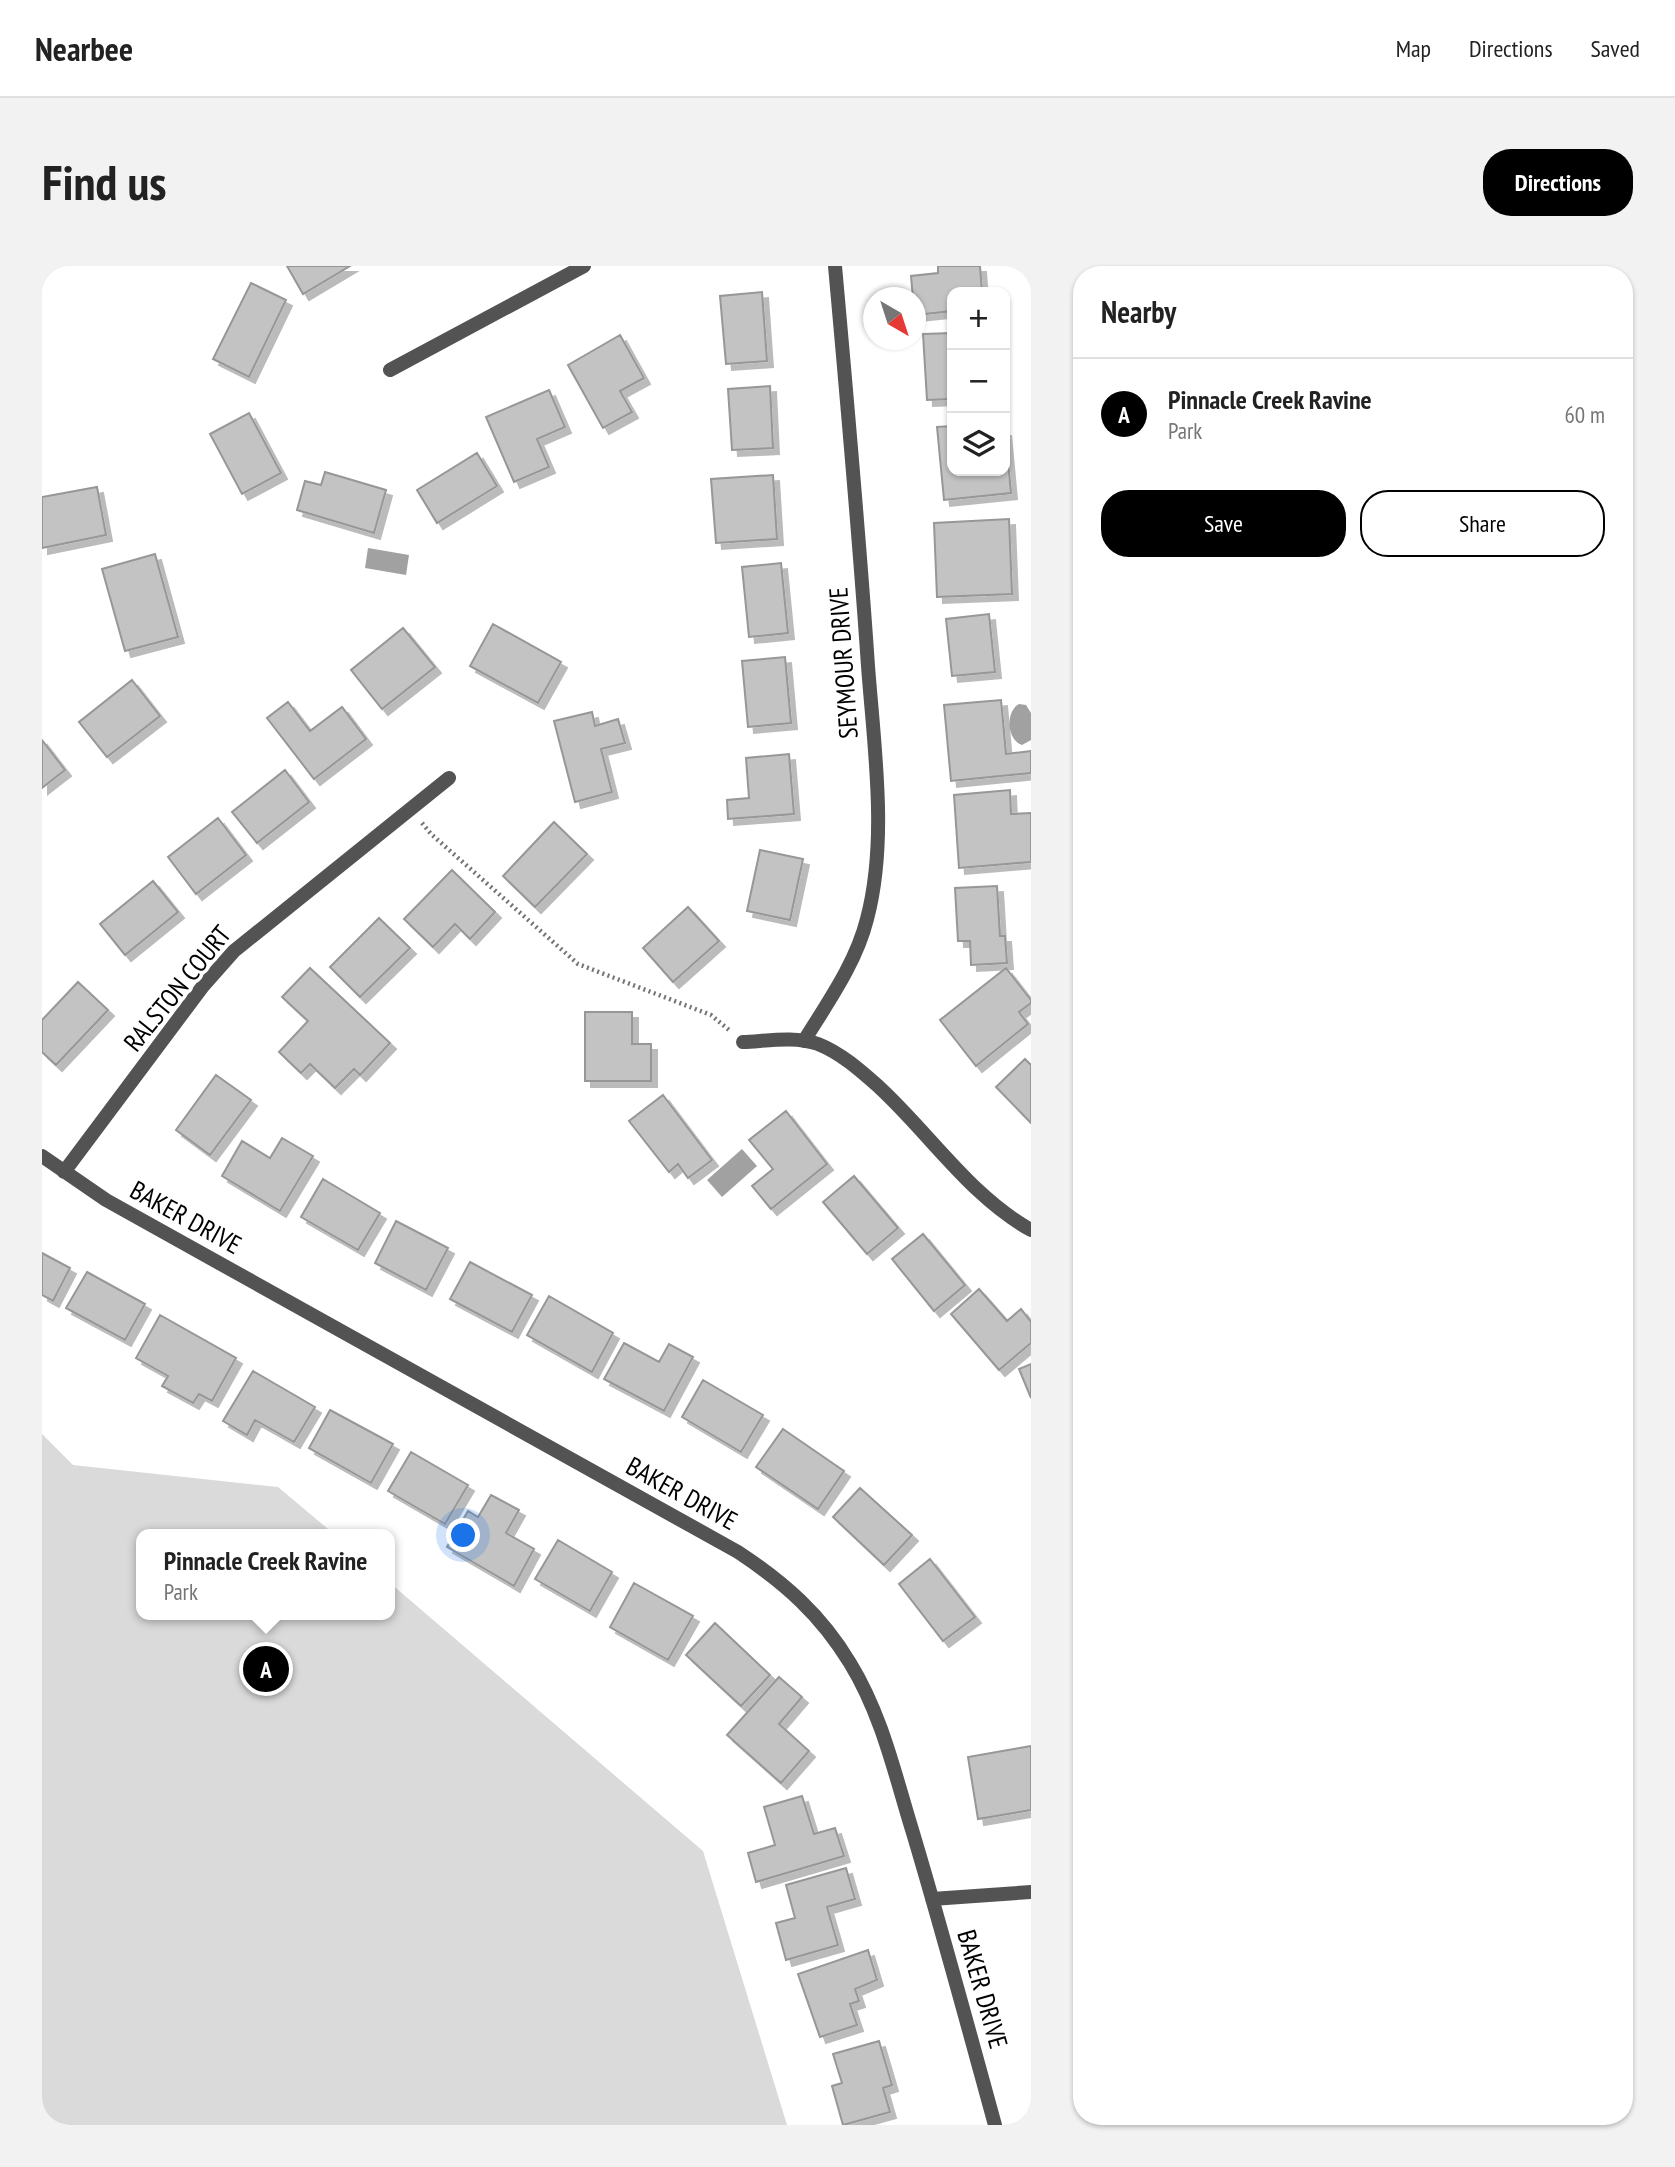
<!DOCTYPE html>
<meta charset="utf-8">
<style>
:root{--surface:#fff;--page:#f2f2f2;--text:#222;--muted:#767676;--line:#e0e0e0;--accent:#000}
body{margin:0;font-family:"PT Sans Narrow",sans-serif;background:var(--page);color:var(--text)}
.controls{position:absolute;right:21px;top:21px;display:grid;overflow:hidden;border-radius:14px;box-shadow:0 2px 5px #0004}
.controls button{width:63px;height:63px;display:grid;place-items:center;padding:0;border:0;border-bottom:2px solid var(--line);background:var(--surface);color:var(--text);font:35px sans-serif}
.compass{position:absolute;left:821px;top:21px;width:63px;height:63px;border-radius:50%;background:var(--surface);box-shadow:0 2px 5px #0004;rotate:141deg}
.you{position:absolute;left:422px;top:1270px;width:24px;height:24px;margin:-18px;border:5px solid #fff;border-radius:50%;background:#1a73e8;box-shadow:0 0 0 10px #1a73e833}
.badge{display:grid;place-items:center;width:46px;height:46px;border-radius:50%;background:var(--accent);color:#fff;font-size:23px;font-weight:700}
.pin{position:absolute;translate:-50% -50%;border:4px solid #fff;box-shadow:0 2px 7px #0006}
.popup{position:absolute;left:94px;top:1263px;width:259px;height:91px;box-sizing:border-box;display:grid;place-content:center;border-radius:14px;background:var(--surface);filter:drop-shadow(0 2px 5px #0005);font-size:23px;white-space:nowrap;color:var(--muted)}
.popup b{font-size:26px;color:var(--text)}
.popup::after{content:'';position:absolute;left:50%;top:100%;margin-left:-14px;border:14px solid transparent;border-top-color:var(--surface)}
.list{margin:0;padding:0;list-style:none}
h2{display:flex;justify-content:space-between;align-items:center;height:91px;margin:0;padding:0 28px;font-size:30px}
h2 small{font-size:23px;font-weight:400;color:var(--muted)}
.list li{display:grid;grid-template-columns:46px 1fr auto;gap:21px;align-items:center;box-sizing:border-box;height:112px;padding:0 28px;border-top:2px solid var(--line)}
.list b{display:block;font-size:26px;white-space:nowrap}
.list p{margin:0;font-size:23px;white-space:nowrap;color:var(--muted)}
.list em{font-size:23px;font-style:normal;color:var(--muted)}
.actions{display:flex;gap:14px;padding:21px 28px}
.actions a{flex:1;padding:16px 0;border:2px solid var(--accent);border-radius:28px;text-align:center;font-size:24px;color:var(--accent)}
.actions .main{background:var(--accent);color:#fff}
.icon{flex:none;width:38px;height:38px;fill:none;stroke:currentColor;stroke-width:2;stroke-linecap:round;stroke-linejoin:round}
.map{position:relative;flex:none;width:989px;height:1859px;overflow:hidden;border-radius:28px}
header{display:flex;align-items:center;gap:42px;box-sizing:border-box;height:98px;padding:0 35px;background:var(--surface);border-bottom:2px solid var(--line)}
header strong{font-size:33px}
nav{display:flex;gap:38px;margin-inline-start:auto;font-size:24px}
.intro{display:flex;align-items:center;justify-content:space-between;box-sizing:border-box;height:168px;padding:0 42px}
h1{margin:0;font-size:49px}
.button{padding:18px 32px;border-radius:28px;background:var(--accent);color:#fff;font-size:24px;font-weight:700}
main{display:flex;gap:42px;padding:0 42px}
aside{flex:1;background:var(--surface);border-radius:28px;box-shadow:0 2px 5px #0004}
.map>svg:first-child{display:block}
.green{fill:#dadada}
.water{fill:#a1a1a1}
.building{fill:#c3c3c3;stroke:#979797;stroke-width:2;filter:url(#shadow)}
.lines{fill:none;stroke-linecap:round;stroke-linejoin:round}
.path{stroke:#757575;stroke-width:4.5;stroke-dasharray:2 3.5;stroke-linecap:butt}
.street{stroke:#535353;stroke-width:14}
.labels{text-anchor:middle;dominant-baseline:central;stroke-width:7;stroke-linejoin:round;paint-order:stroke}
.street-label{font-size:26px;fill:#000;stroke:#fff}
</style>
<header>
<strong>Nearbee</strong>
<nav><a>Map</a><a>Directions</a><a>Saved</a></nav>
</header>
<div class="intro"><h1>Find us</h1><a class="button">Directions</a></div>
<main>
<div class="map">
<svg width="989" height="1859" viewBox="0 0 989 1859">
<defs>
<filter id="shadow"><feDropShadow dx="6" dy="6" stdDeviation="0" flood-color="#0004"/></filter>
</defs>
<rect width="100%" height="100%" fill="#fff"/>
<path class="green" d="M0,1168L31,1199L236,1221L292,1268H100V1349H348V1317L661,1585L745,1859H0Z"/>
<path class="water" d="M326,282L367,289L364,309L323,302Z
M977,438L984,439L989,447V474L980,479C965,474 963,446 977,438Z
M700,883L715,900L680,931L665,914Z"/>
<path class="building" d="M245,0H308L261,28Z
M896,0H938L940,26H910V45L874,49V32H871L869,10L896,7Z
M209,17L244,34L207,111L171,93Z
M720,26L725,95L684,98L678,30Z
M910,67V133L885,134L881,68Z
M578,69L602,112L578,125L590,146L561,162L526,99Z
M728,120L731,182L690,184L686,123Z
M507,124L523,161L495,173L507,201L472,216L444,151Z
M207,147L239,207L200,228L168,168Z
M910,160V205H963V163L969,227L902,234L895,161Z
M435,187L455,220L395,257L375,224Z
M283,206L344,224L332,267L255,244L263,215L279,219Z
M731,209L735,273L674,277L669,213Z
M55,221L64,269L0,282V231Z
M967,253L970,328L895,331L892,257Z
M113,288L136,371L83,385L60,303Z
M739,297L746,367L707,371L700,301Z
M947,348L953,406L910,410L904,353Z
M451,358L519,396L496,437L428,400Z
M361,362L393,401L340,443L309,404Z
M743,391L749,457L706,461L700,395Z
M90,414L118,450L65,491L37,456Z
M959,434L964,488L989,485V507L909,515L902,439Z
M246,436L268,465L300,441L324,473L272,513L225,452Z
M550,446L553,460L576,453L583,477L559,483L570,526L533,536L512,455Z
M0,474L23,504L0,522Z
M747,488L752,548L686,553L685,534L707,532L704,492Z
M243,504L267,536L215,577L190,546Z
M968,524L969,548L989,547V596L917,602L912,529Z
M176,552L204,589L154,628L126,591Z
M512,556L545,588L493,641L461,610Z
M718,584L761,593L748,654L705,645Z
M410,604L453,646L428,673L413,658L391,681L362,653Z
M111,615L136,646L83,689L58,658Z
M955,620L958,670H963L965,697L929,699L928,675H916L913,622Z
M646,641L677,675L631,716L601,682Z
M337,652L368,682L318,731L288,701Z
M268,702L348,777L318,809L312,803L293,822L268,798L259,807L237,786L266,755L240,731Z
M964,702L989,734V737L977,746L986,758L934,800L898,754Z
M36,716L66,744L14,799L0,786V754Z
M543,746H590V778H609V815H543Z
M983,793L989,799V857L954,821Z
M174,809L209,834L168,889L134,864Z
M621,829L670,894L646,912L636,898L627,906L587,855Z
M744,845L785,898L729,943L710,920L731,903L707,874Z
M240,872L271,890L238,945L180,910L200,875L228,892Z
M812,910L856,962L825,988L781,936Z
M281,913L338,947L316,984L259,951Z
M354,955L406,982L384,1024L333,997Z
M881,968L923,1019L892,1045L850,993Z
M0,987L28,1002L11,1035L0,1029Z
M428,996L490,1029L470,1066L408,1033Z
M45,1006L103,1038L83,1074L24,1042Z
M937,1023L965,1055L979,1043L989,1056V1077L957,1104L909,1048Z
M507,1030L571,1067L550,1106L485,1069Z
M118,1049L194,1092L170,1135L157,1128L151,1137L120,1120L126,1110L94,1092Z
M582,1077L617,1096L627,1078L651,1091L622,1145L562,1113Z
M989,1098V1132L977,1103Z
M211,1105L273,1141L252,1176L213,1154L205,1169L181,1155Z
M661,1114L721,1149L699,1186L640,1151Z
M288,1144L351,1178L329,1217L267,1182Z
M741,1163L802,1205L776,1243L714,1201Z
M369,1186L426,1219L403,1258L346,1225Z
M818,1222L870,1269L842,1299L791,1251Z
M449,1229L477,1244L464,1267L492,1283L472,1320L405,1281L426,1245L436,1251Z
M516,1274L570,1306L548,1345L493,1313Z
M888,1293L933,1351L901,1375L857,1318Z
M592,1317L651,1350L626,1394L568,1361Z
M673,1357L728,1409L699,1440L644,1389Z
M737,1411L760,1431L737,1458L767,1485L739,1517L685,1469Z
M989,1480V1544L936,1553L926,1491Z
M760,1530L772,1568L793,1562L802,1590L714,1616L706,1587L733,1579L722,1541Z
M804,1602L813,1633L785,1641L796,1679L744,1694L734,1657L753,1652L744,1619Z
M826,1684L835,1714L813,1723L817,1735L808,1738L815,1759L778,1771L756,1708Z
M837,1775L850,1819L841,1822L848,1846L801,1859L790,1820L800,1817L791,1788Z"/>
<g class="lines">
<path class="path" d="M380,557L389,568L536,698L669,749L687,764"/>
<path class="street" d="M348,104L542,0
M762,775C786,736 814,697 825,653C846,574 832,481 826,400C817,267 805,133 793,0
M701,776C725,775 753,770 776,778C799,787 819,805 837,821C888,868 928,930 989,964
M0,890L64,934L696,1286C743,1317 779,1349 808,1397C840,1449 853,1509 871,1567C900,1664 926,1761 953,1859
M22,906L161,720L192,685L407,512
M890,1633L989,1626"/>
</g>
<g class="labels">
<g class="street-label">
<text transform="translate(801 397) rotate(-94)">SEYMOUR DRIVE</text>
<text transform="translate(135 722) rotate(-51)">RALSTON COURT</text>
<text transform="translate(144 951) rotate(29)">BAKER DRIVE</text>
<text transform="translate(640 1227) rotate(29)">BAKER DRIVE</text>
<text transform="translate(941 1723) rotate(74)">BAKER DRIVE</text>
</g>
</g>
</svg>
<div class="controls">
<button>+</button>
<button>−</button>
<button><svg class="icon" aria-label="layers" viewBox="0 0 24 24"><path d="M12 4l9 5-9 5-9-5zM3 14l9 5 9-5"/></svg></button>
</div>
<svg class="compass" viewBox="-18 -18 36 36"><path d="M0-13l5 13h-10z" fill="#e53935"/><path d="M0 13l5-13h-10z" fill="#767676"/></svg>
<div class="you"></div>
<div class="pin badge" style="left:224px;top:1403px">A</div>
<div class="popup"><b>Pinnacle Creek Ravine</b>Park</div>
</div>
<aside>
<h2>Nearby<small></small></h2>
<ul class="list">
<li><span class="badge">A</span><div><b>Pinnacle Creek Ravine</b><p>Park</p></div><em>60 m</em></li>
</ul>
<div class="actions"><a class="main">Save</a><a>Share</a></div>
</aside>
</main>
